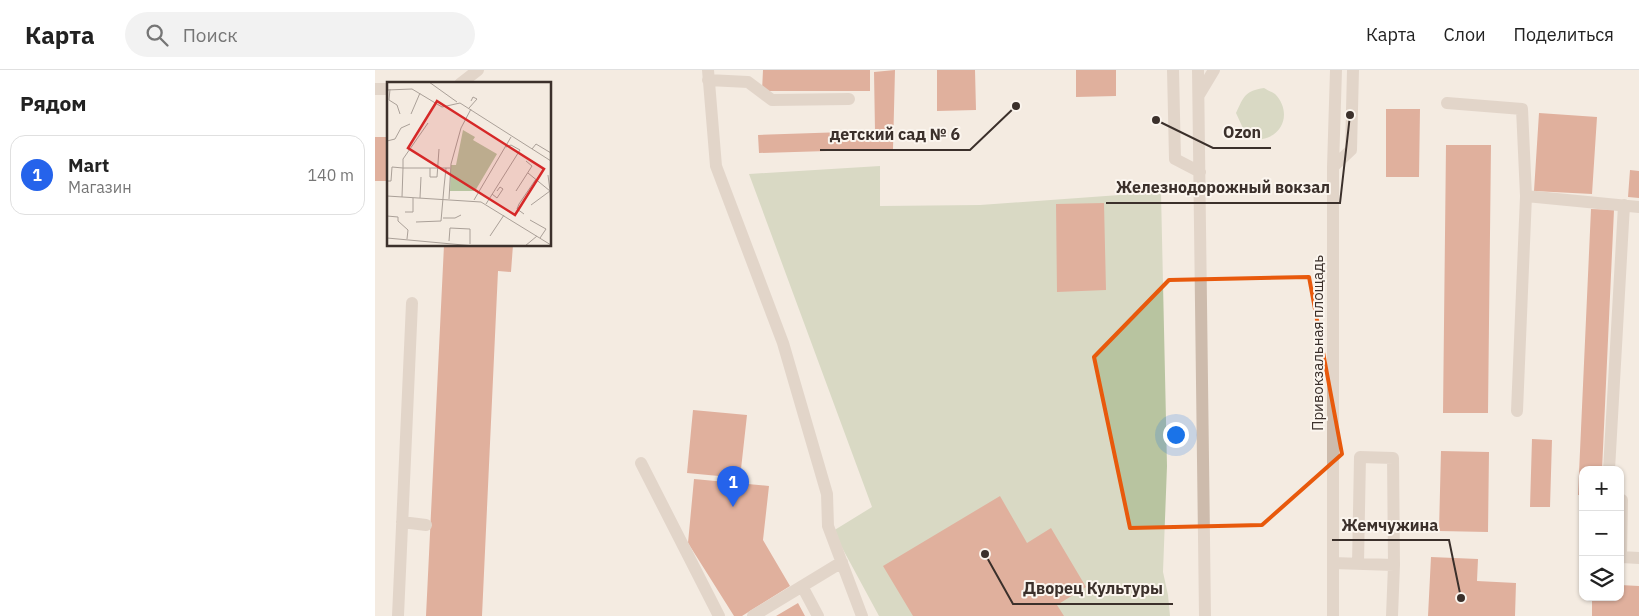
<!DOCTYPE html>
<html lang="ru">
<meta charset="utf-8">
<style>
:root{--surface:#fff;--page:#f2f2f2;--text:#222;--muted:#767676;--line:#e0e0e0;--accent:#2563eb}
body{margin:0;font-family:"IBM Plex Sans",sans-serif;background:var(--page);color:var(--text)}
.controls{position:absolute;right:15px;bottom:15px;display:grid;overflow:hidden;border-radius:10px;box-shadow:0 1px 4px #0004}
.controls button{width:45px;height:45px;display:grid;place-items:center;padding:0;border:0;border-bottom:1px solid var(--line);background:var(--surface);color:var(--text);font:25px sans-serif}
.you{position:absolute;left:800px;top:364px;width:18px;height:18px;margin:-12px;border:4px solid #fff;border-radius:50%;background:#1a73e8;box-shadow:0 0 0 8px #1a73e833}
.badge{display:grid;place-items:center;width:32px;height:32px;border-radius:50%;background:var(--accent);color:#fff;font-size:16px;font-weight:700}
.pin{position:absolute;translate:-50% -41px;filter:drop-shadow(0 1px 2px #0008)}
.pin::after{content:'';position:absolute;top:26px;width:18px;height:15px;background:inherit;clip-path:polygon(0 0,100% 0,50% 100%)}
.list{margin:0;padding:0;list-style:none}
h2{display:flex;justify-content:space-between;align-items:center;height:65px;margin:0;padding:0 20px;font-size:21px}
h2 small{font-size:16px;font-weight:400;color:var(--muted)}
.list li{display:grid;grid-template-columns:32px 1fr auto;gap:15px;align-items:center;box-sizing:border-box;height:80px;margin:0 10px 10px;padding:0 10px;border:1px solid var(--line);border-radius:15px}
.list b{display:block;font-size:19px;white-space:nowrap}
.list p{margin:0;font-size:16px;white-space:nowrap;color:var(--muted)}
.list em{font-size:16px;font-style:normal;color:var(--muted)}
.icon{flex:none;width:28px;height:28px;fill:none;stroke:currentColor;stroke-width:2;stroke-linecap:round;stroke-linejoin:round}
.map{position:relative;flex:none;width:1264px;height:546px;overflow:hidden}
header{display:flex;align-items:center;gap:30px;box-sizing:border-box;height:70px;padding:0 25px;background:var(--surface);border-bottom:1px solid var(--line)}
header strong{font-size:24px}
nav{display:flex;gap:28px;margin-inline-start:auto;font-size:18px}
.search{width:350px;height:45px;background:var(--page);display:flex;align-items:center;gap:12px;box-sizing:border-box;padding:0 18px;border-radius:28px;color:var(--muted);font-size:19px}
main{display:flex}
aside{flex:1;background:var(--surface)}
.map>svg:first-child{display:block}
.green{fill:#b8c4a0}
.building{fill:#c8694b}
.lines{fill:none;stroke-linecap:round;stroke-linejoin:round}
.minor{stroke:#cdbbac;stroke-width:12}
.marked{fill:none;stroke:#e8590c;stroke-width:4;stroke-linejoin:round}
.labels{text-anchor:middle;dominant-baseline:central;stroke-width:4;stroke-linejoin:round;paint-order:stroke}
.street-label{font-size:15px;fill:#3b302b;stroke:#fbf5ee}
.inset-road{fill:none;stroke:#aaa098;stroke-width:1}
.view{fill:#d62828;fill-opacity:0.15;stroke:#d62828;stroke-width:2.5}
.inset-edge{fill:none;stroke:#3b302b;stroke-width:2.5}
.leader{fill:none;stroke:#3b302b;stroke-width:2}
.callout-dot{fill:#3b302b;stroke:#fbf5ee;stroke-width:2}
.callout-label{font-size:16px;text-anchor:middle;font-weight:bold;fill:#3b302b;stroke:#fbf5ee;stroke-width:4;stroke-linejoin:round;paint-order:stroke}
</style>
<header>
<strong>Карта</strong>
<div class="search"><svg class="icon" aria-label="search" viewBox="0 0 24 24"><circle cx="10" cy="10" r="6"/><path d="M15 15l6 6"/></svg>Поиск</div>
<nav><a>Карта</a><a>Слои</a><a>Поделиться</a></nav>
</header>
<main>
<aside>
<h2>Рядом<small></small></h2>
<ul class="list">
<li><span class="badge">1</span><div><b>Mart</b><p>Магазин</p></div><em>140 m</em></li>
</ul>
</aside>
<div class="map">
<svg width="1264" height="546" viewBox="0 0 1264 546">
<rect width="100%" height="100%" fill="#f4ebe1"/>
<path class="green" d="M889,18C892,20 897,22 900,24C916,40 910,65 887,69C882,70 877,67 872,67L861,43C869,26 870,21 889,18Z
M505,96V136L605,135L786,122L792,396L788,502L793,525L795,546H504L458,461L497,437L374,104Z"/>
<path class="building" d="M388,0H495V21H387Z
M520,0L518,79L384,83L383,65L500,61L499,2Z
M562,0H600L601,40L562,41Z
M701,0H741V26L701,27Z
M1011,39H1045L1044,107H1011Z
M1164,43L1222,47L1217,124L1159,121Z
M0,67H14V111H0Z
M1071,75H1116L1113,343H1068Z
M1255,100L1264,101V128L1253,127Z
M729,133L731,220L682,222L681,134Z
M1216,139L1239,140L1227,400H1208V425H1203Z
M69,175H138L136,202L123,201L107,546H51Z
M318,340L372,345L365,408L312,403Z
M1157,369L1177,370L1175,437H1155Z
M1066,381L1114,382L1113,462L1064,461Z
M319,409L394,416L388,470L415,516L367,546H359L313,473Z
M625,426L652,473L676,458L711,517L682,535L689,546H538L508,496Z
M1056,487L1103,489L1102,511L1141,513L1140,546H1053Z
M1245,515L1264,516V546H1217V527H1245Z
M423,533L430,546H401Z"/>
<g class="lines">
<path class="minor" d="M333,0L341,96L408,273L452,424L453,456L487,546
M798,0L800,89L825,102
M823,0L830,546
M333,10L373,12L397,30L474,29
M85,14L103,0
M0,19H14
M824,25L839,0
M1072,33L1147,39L1151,126L1142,341
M958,97L976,80L978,0
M1151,126L1264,137
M266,393L344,546
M1234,400L1249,135
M1245,430H1247L1246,487L1264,488
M27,452L51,455
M958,493L1019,495L1018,388L985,387L983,494
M427,516L443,546
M23,546L37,233
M378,546L467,492
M958,546V97L961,0
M1017,546L1019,495"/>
</g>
<path d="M0 0H1264V546H0ZM934,207L967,384L887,455L755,458L719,287L794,210Z" fill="#f4ebe1" fill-opacity=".55" fill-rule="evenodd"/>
<path class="marked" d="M934,207L967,384L887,455L755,458L719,287L794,210Z"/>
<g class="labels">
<g class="street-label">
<text transform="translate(942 273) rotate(-90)">Привокзальная площадь</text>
</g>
</g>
<g transform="translate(12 12)">
<rect width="164" height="164" fill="#f4ebe1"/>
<path d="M76,48L88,55L86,58L110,72L88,109H63L64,83H69Z" fill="#b8c4a0"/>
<path class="inset-road" d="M42,0L70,20M3,7L2,18L10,23L13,32M0,8L25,7L55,25L73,21L164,79M82,26L90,17L86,15L84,19M24,32L33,11M41,41L16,77V86H63M0,59L8,57L14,46L23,42M145,67L149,62L164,71M43,86V95H50L52,67M141,91L163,109L164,129M0,99H4L5,85L16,86L15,115M57,105L59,86M129,109L145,84L139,79M105,112L110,116L116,107L113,105L110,109M0,114L94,120L164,163M33,116L34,95M62,117L64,82L74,46L84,27M87,118L124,55M99,122L133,68L124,63L119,65M144,123L163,109L161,93M18,130H26V116M137,132L130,127L132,122L149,97M0,134L11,135V139L21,148L20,157M56,136H68L74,133M143,138L159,147L153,156M29,140L54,139L57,105M103,154L117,133M0,156L87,164M62,159L63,146L83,147V162M138,164L150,154"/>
<path class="view" d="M50,19L157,87L128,133L21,66Z"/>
<rect width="164" height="164" class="inset-edge"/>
</g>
<path class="leader" d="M781 50L838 78H896M641 36L595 80H445M975 45L965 133H731M1086 528L1074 470H957M610 484L638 534H798"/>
<g class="callout-dot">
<circle cx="781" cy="50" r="5"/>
<circle cx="641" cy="36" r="5"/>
<circle cx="975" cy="45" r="5"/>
<circle cx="1086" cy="528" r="5"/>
<circle cx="610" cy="484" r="5"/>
</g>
<g class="callout-label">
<text x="867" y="68">Ozon</text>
<text x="520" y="70">детский сад № 6</text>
<text x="848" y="123">Железнодорожный вокзал</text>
<text x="1015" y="461">Жемчужина</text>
<text x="718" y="524">Дворец Культуры</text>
</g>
</svg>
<div class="controls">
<button>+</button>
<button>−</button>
<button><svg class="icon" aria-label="layers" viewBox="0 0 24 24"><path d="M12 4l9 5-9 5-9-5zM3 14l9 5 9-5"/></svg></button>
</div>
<div class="you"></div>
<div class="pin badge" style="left:358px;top:437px">1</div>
</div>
</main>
